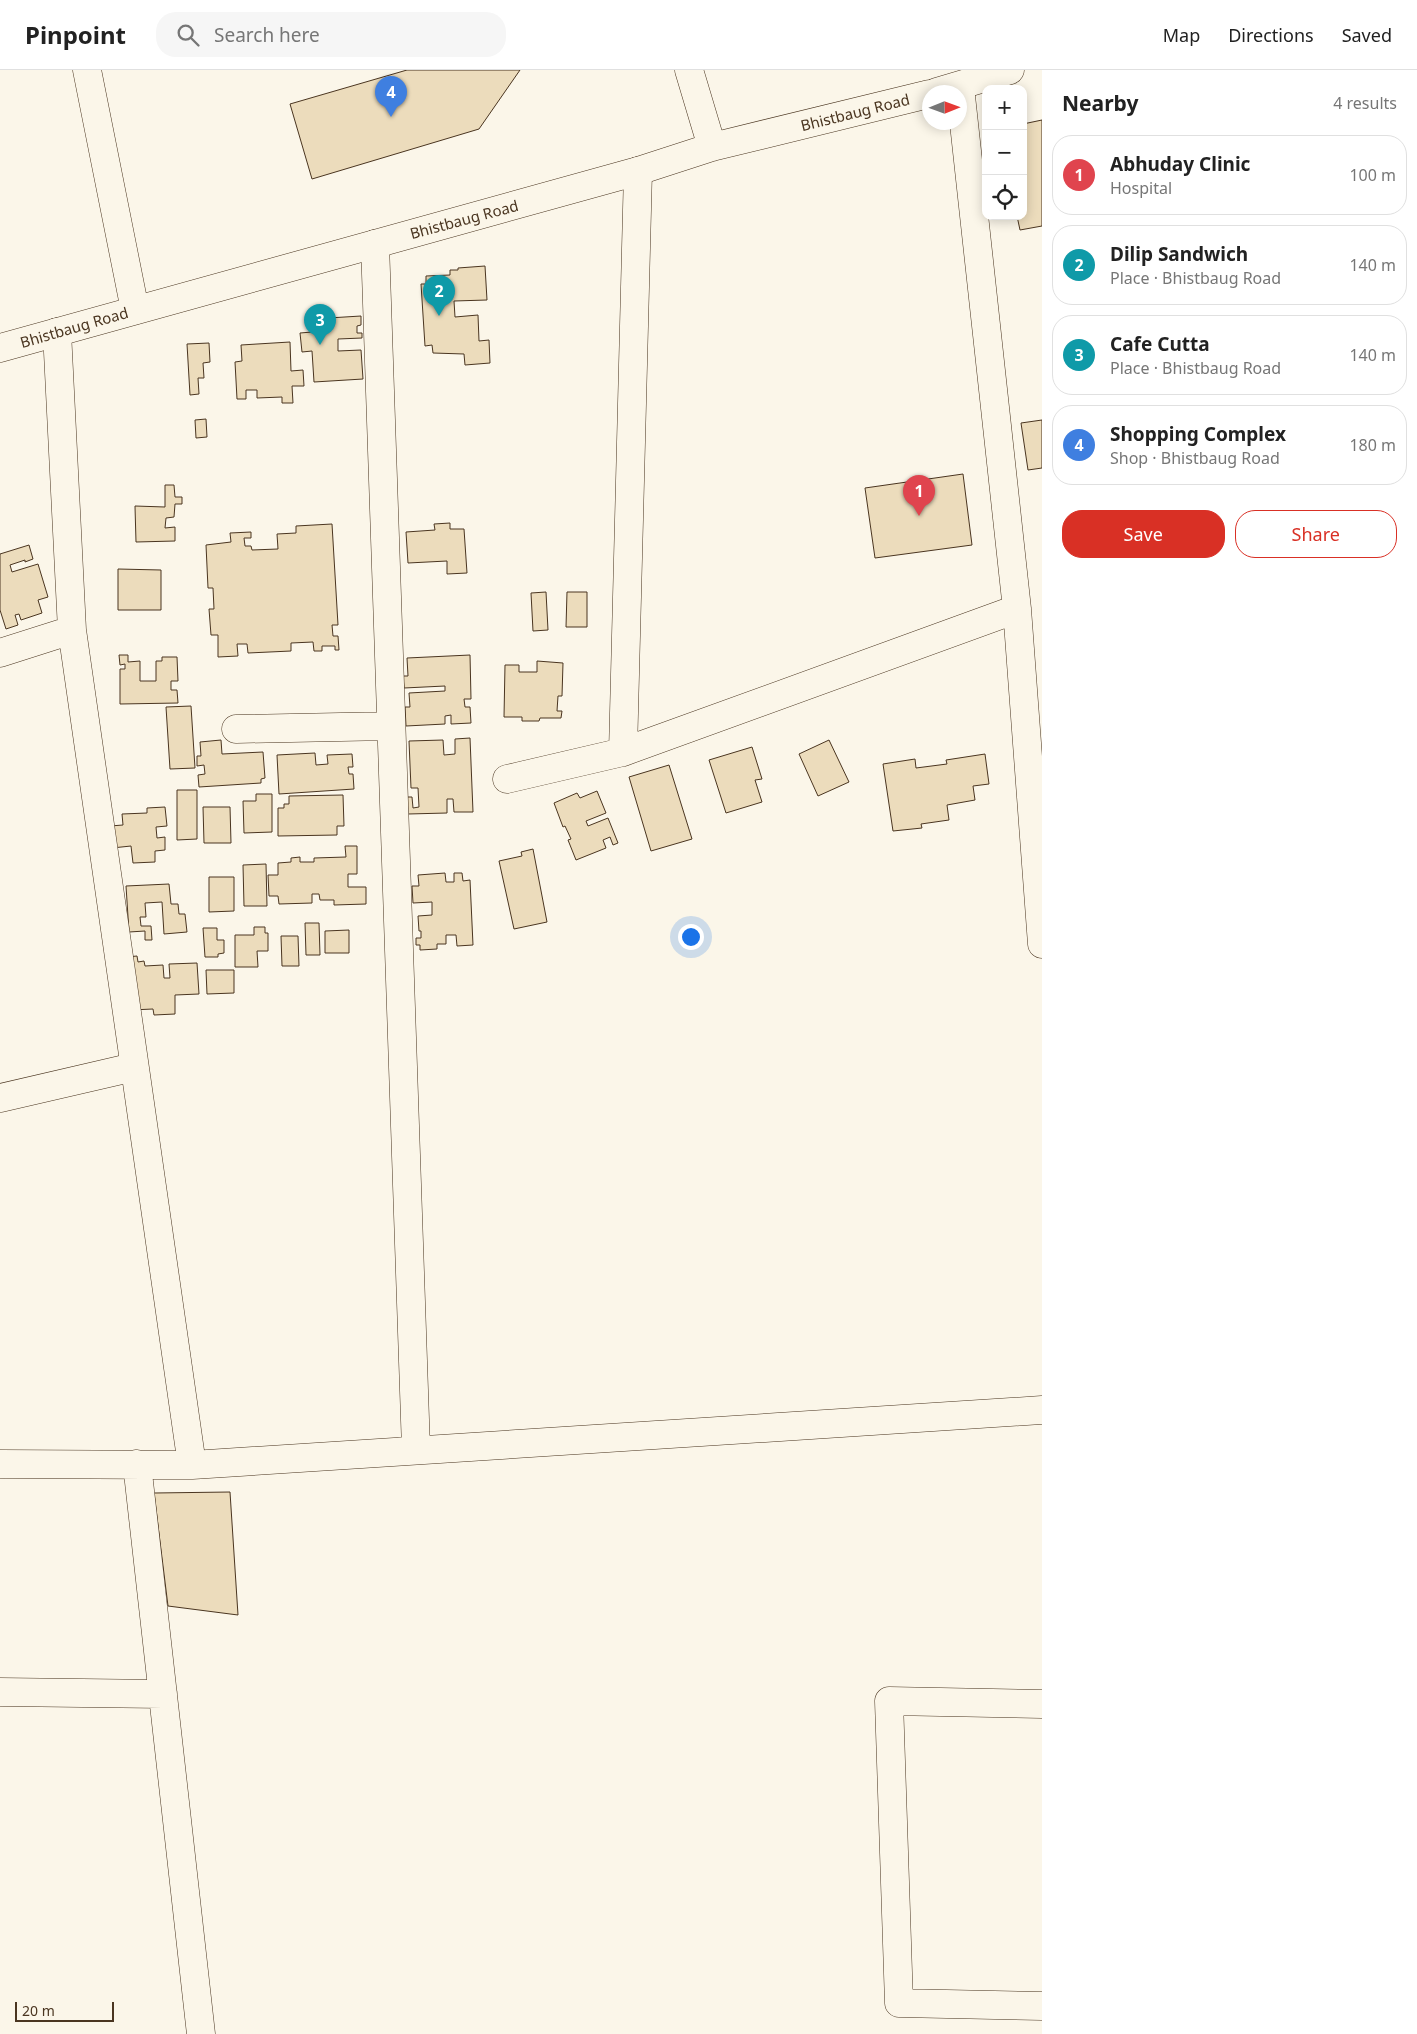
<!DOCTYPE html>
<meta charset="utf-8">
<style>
:root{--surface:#fff;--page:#f6f6f6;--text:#222;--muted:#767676;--line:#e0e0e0;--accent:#d93025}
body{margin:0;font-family:"Noto Sans",sans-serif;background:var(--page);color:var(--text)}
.controls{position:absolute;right:15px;top:15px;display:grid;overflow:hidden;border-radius:10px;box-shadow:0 2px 12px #0003}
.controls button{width:45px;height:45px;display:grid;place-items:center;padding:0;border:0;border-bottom:1px solid var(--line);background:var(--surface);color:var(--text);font:25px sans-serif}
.compass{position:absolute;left:922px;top:15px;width:45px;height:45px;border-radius:50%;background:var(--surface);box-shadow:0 2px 12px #0003;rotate:89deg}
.scale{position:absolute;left:15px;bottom:12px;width:99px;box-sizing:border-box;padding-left:5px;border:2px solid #4a3520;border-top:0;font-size:14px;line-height:18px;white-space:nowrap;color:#4a3520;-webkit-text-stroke:4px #fbf6e9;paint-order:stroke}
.you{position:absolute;left:690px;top:866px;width:18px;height:18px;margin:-12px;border:4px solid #fff;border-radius:50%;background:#1a73e8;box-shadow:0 0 0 8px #1a73e833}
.badge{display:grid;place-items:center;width:32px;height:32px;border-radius:50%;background:var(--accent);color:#fff;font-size:16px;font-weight:700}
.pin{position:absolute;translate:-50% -41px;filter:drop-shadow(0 1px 2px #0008)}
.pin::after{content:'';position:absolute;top:26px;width:18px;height:15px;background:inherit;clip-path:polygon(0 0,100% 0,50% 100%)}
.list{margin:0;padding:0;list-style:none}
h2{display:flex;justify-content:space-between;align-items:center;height:65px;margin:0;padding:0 20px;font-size:21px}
h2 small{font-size:16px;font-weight:400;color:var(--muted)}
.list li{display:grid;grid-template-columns:32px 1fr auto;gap:15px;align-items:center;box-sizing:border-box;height:80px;margin:0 10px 10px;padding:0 10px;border:1px solid var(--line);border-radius:20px}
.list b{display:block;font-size:19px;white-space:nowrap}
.list p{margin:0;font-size:16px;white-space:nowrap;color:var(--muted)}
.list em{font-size:16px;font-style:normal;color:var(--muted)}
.actions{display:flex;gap:10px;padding:15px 20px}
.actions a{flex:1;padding:11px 0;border:1px solid var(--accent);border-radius:20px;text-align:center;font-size:18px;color:var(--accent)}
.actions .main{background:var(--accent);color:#fff}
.icon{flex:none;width:28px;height:28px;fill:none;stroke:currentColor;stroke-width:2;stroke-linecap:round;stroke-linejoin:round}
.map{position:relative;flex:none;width:1042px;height:1964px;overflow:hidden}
header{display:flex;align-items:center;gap:30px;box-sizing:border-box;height:70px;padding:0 25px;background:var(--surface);border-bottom:1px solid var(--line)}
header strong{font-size:24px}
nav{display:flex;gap:28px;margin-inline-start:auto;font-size:18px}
.search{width:350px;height:45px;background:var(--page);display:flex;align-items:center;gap:12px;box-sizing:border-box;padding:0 18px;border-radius:20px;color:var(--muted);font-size:19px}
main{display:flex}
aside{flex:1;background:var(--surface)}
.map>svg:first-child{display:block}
.building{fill:#ecdcbc;stroke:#4a3520}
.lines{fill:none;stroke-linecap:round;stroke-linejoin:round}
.street-casing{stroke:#4a3520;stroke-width:29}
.secondary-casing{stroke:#4a3520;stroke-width:29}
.street{stroke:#fbf6e9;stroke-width:28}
.secondary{stroke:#fbf6e9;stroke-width:28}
.labels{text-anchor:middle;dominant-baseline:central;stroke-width:4;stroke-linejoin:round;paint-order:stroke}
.street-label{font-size:15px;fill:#4a3520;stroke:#fbf6e9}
</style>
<header>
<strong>Pinpoint</strong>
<div class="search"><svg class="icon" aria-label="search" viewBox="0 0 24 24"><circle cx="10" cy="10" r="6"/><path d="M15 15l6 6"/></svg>Search here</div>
<nav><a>Map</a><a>Directions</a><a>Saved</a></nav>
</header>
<main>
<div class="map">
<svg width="1042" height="1964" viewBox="0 0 1042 1964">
<rect width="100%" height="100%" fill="#fbf6e9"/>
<path class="building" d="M407,0H520L479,59L312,109L290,34Z
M1042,50V156L1020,160L1017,146H1023V54Z
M485,196L487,230L454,231L455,247L478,245L479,271L489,270L490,293L465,295L464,284L433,283L432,275L425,276L421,214H426V206L450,205V200H458V198Z
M361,246V255L357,256V263H362V268L338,269V281L361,280L363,309L314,312L312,281L302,282L300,263L312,262V249Z
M290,272L291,301L303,300L304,316H292L293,333H282V327L257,328V320H246V329H237L235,292L242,291L241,275Z
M209,273L210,292L203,293L204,308H198L199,324L190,325L187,274Z
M206,349L207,367L196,368L195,350Z
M1042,350V398L1028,400L1021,353Z
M963,404L972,475L875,488L865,418Z
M165,415H174L175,427H182V434H175L174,447L166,448L165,458L175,457V471L136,472L135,436L165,437Z
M450,453V459H464L467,503L447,504V491L408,493L406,462L435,460L434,454Z
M332,454L338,555H332L333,566H338L339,580H335V576H322V581H314L313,572L291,573V581L248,583L247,574H237L238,586L218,587V565H211L209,539H214L213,518H208L206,475L231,472L230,463L251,462V468H244L245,476H251L252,480L278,479L277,464L296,463V456Z
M29,475L33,489L25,492V490L10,495L12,502L38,494L48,527L38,530L42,543L21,550L19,544L15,545L18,555L6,559L0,540V484Z
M118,499L161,500V540H118Z
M546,522L548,560L533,561L531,523Z
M567,522H587V557H566Z
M119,585H128V592L140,591V611H156V591H162V587H177L178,611H171V620H177L178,633L120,634V599H125V594L120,595Z
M470,585L471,629H464L465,637H470L471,653L451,654V645L445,646V654L406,656L405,637H410L409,623L445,621V616L404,618L403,606H408L407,588Z
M537,591L563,593L562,626H558L557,641H562L561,648H540L539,651H522V647H504L505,595H519V602H537Z
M191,636L195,698L170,699L166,637Z
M470,668L473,742H454L453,729H447V743L408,744L407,727H412L413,738L419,737L418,718H411L409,671L443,670L444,685L455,684V669Z
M221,670L222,684L263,682L265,708L261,709V713L199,717L198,705L205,704L204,695L197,696V686H201L200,672Z
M829,670L849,712L818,726L799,684Z
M752,677L762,709L755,710L762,732L726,743L709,690Z
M315,683L316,695L328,694L327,685L352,684L353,697H348L349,704H353L354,719L279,724L277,685Z
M985,684L989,714L973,716L975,730L947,735L949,750L921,754L922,758L893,761L883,694L915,689L916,698L947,694L946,690Z
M669,695L692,769L651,781L629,707Z
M177,720H197V769L177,770Z
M597,721L606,743L586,751L588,756L608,748L618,773L613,775L610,767L603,770L606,778L576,790L568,770L571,769L565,756L563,757L554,733L577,723L580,728Z
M256,724H272V762L244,763L243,731H256Z
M343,725L344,756H337V765L278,766V738H284V734H289V726Z
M165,737L167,756L156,757L157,768L165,767V780L155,781V792L133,793L131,776L112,778L110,756L123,755L122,744L147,743V738Z
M203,737H230L231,773H204Z
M345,776H357V804H348V817H366V834L334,835V830H320L319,824H312V833L279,834L278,826H269L268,805H278V793L291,792V788L300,787V792H314V788L346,787Z
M533,779L547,852L514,859L499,791L522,786L521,782Z
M266,794L267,836H244L243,795Z
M445,803L446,812H454V803H462L463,811L470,810L473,875L457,876L456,865H446V874H437V879L420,880V875H416V868H421V861H419L418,846L432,845V832L413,833L412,816H419L418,805Z
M209,807H234V841L209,842Z
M169,814L171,834H178L179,844H185L187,862L164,864L162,832L145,833L146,847H140L141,856H151L152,870H145V861L129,862L126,816Z
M305,853H319L320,885H306Z
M254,857H265V863H268V881H257L258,897H235V865H254Z
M203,858H217V870H224V883L218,884V887H205Z
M349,860V883H325V861Z
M281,866H298L299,896H282Z
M137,886L138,892L144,891L145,896L163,895L164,908H170L169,894L197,893L199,924L175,925V944L154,945L153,939L131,940L127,887Z
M206,900H234V923L207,924Z
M230,1422L238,1545L168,1536L154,1423Z"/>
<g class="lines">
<g class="street-casing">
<path id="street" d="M87,0L135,240
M960,17L1017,539L1042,874
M638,101L623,682L1017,539
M375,174L416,1379
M57,262L72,560L192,1395
M0,583L72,560
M236,659L390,656
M507,709L623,682
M0,1028L134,997
M0,1394L192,1395L1042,1340
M137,1394L201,1964
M0,1622L163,1624
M1042,1634L889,1631L899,1933L1042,1936"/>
</g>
<g class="secondary-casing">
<path id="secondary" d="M689,0L712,77
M937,22L1010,0
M0,278L638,101L712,77L929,24"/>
</g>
<use href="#street" class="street"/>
<use href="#secondary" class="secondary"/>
</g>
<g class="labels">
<g class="street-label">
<text transform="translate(855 42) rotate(-14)">Bhistbaug Road</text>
<text transform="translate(464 149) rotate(-15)">Bhistbaug Road</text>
<text transform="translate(74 257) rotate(-16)">Bhistbaug Road</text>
</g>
</g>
</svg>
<div class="controls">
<button>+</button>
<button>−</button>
<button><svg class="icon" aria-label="locate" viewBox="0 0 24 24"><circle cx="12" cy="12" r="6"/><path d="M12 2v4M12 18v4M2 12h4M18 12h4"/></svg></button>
</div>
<svg class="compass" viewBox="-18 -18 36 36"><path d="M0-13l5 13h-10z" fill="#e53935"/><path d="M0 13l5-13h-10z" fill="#767676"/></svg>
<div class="scale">20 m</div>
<div class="you"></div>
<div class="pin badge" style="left:919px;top:446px;background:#e0444e">1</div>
<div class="pin badge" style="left:439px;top:246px;background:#0f9aa8">2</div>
<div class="pin badge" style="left:320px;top:275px;background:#0f9aa8">3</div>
<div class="pin badge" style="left:391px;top:47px;background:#3f7fe0">4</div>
</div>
<aside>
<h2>Nearby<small>4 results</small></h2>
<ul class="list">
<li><span class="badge" style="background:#e0444e">1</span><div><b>Abhuday Clinic</b><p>Hospital</p></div><em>100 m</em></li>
<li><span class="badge" style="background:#0f9aa8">2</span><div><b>Dilip Sandwich</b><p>Place · Bhistbaug Road</p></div><em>140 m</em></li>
<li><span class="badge" style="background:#0f9aa8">3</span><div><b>Cafe Cutta</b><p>Place · Bhistbaug Road</p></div><em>140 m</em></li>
<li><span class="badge" style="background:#3f7fe0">4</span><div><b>Shopping Complex</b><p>Shop · Bhistbaug Road</p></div><em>180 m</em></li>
</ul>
<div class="actions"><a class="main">Save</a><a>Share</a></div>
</aside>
</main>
